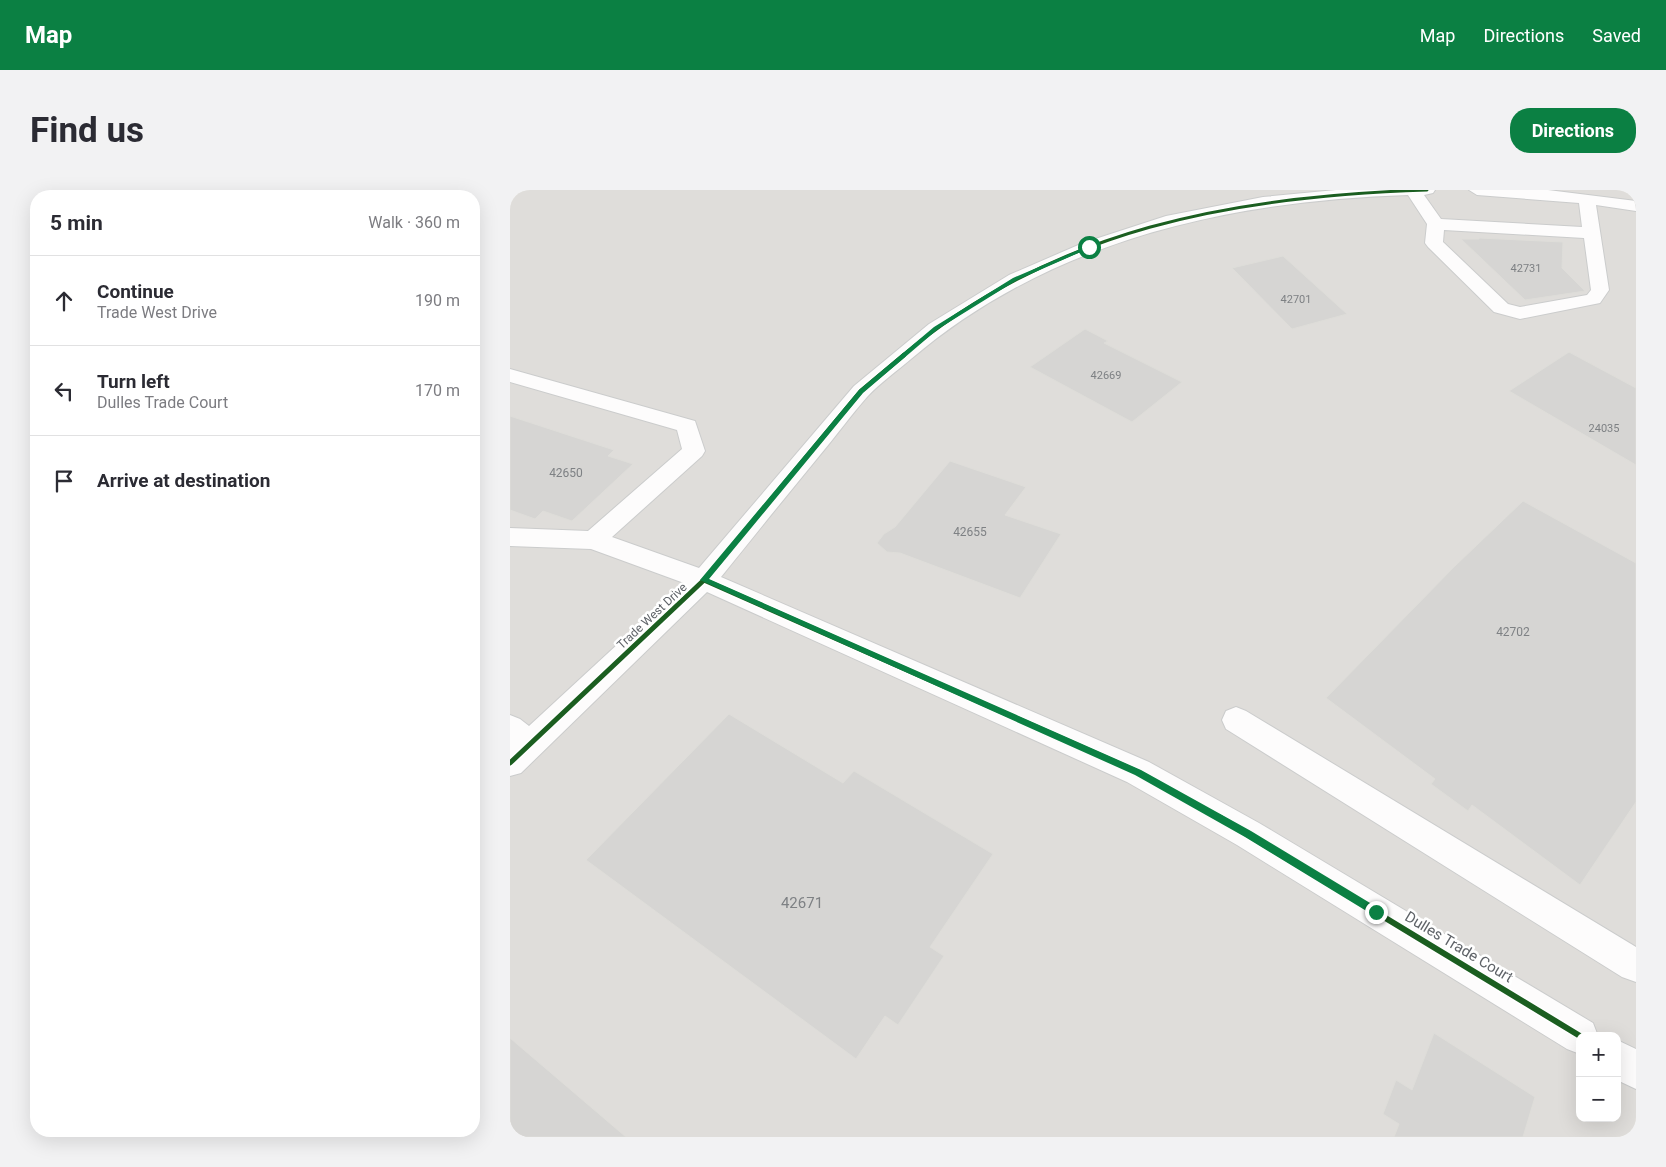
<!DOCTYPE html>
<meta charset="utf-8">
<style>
:root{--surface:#fff;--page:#f2f2f3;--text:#2b2b33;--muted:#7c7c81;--line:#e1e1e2;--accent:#0b8043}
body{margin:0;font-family:Roboto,sans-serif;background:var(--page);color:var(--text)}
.controls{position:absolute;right:15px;bottom:15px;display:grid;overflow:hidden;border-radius:10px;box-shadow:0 5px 20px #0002}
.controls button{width:45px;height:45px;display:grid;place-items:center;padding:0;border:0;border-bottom:1px solid var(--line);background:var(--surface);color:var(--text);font:25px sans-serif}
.stop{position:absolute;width:15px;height:15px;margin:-11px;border:4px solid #0b8043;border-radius:50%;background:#fff}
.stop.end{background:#0b8043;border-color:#fff;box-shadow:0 1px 5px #0008}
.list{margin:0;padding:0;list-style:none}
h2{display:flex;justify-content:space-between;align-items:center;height:65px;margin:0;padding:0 20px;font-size:21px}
h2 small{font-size:16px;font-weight:400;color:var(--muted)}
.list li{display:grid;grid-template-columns:32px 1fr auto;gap:15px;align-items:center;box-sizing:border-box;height:90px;padding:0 20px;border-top:1px solid var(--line)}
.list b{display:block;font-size:19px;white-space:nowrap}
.list p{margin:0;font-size:16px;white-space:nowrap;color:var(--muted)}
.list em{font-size:16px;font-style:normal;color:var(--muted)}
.icon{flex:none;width:28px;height:28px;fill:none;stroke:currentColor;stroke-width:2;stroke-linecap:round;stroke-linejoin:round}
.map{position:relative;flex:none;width:1126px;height:947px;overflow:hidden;border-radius:20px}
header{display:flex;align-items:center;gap:30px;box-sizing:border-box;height:70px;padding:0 25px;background:var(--accent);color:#fff}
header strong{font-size:24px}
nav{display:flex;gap:28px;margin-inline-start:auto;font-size:18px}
.intro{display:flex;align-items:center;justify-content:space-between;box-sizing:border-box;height:120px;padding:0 30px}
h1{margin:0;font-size:35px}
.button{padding:12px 22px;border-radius:20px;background:var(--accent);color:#fff;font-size:18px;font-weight:700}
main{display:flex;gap:30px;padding:0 30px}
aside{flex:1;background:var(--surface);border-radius:20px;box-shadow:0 5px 20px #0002}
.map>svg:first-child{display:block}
.industrial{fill:#dfddda;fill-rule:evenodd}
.building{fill:#d6d5d3;stroke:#deddd9}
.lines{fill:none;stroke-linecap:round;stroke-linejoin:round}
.minor-casing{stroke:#cbcccc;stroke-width:2}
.minor{fill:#fdfcfc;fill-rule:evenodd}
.cycleway-far3-casing{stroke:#fff;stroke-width:5}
.cycleway-far2-casing{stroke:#fff;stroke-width:7}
.cycleway-far1-casing{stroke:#fff;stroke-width:8}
.cycleway-casing{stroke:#fff;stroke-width:9}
.cycleway-far3{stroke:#1b5e20;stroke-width:3}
.cycleway-far2{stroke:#1b5e20;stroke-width:4.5}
.cycleway-far1{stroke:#1b5e20;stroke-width:5}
.cycleway{stroke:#1b5e20;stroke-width:6}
.route{fill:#0b8043}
.labels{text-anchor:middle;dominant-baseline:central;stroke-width:5;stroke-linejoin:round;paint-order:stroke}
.far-number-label{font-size:11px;fill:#7e8184}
.number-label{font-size:12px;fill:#7e8184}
.far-street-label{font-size:12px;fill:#5f6368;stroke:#fff}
.near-number-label{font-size:15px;fill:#7e8184}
.street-label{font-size:15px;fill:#5f6368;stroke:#fff}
</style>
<header>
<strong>Map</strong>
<nav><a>Map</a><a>Directions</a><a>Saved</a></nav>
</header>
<div class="intro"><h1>Find us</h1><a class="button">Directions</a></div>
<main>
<aside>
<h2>5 min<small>Walk · 360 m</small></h2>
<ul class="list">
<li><svg class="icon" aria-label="ahead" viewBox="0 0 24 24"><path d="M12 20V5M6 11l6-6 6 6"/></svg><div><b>Continue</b><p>Trade West Drive</p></div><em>190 m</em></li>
<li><svg class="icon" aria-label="left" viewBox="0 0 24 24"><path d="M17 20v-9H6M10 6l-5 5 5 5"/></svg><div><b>Turn left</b><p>Dulles Trade Court</p></div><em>170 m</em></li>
<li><svg class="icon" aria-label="arrive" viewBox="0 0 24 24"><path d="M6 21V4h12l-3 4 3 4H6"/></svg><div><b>Arrive at destination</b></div></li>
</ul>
</aside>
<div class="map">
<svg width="1126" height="947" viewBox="0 0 1126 947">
<rect width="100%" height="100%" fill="#efeeea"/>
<path class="industrial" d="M0,0H1126V947H0ZM1070,846H1107V928H1070Z"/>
<path class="building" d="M969,48L1053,52L1052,78L1075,101L1015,110L951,49H969Z
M773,66L837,124L782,139L722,78Z
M575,139L598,151L594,153L672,192L622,232L520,177Z
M1059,162L1126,198V275L999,201Z
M0,226L104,260L98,266L123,274L62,331L33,321L25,329L0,320Z
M440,271L516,297L495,325L551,344L510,408L390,363L377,362L367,353L374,344L385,337Z
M1013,311L1126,373V612L1070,695L962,615L958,621L921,594L925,589L816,508L945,376Z
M219,524L333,593L344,581L483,664L420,757L434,766L388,835L375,826L346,869L76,670Z
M924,843L1025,907L1013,947H884L889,934L873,924L886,890L902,900Z
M0,848L116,947H0Z"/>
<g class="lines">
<g class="minor-casing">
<path id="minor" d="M826,0H925L923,3L914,5L931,29L1072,37L1069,13L967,5L959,0H1038L1126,11V21L1086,15L1099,100L1090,113L1010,129L984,122L918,57L915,53L917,34L898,5C718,11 541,50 401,169C387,181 370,193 357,207C341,225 326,246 310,265C277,305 244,346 211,387L639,572L749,633L1083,833L1088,846H1070V864L1057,859L727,655L617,592L197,402L11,583L0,586V525L10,529L19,536L174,393L81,359L0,356V338L78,341L172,259L167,240L0,192V179L185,231L195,261L192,266L102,347L189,378L344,196L419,134L499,85L573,53L656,26L753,7ZM934,40L1074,48L1081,100L1077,105L1010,117L998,114L933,52Z
M726,517L736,521L1126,757V792L1112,787L716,539L712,530L716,521Z
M1107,850L1126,859V899L1107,890Z"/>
</g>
<use href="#minor" class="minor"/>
<g class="cycleway-far3-casing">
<path id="cycleway-far3" d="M392,166C545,38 724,6 917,0"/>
</g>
<g class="cycleway-far2-casing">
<path id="cycleway-far2" d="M209,372L351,201L394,165"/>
</g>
<g class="cycleway-far1-casing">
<path id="cycleway-far1" d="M194,390L628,582L711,629
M0,573L194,390L210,371"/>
</g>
<g class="cycleway-casing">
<path id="cycleway" d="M709,627L1070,846"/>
</g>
<use href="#cycleway-far3" class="cycleway-far3"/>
<use href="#cycleway-far2" class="cycleway-far2"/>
<use href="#cycleway-far1" class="cycleway-far1"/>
<use href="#cycleway" class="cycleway"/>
</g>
<path class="route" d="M578,56L582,57L507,90L428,139L353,203L199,389L631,580L741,641L870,719V725H863L735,647L625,585L190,390L349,200L424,137L503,88Z"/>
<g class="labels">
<g class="far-number-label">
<text x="1016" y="78">42731</text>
<text x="786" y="109">42701</text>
<text x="596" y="185">42669</text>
<text x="1094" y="238">24035</text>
</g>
<g class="number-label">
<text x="56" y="283">42650</text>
<text x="460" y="342">42655</text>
<text x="1003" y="442">42702</text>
</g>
<g class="far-street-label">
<text transform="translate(142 426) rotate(-43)">Trade West Drive</text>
</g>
<g class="near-number-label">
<text x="292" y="713">42671</text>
</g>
<g class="street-label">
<text transform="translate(949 757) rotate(31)">Dulles Trade Court</text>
</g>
</g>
</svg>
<div class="controls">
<button>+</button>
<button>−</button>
</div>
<div class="stop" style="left:579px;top:57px"></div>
<div class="stop end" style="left:866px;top:722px"></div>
</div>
</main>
